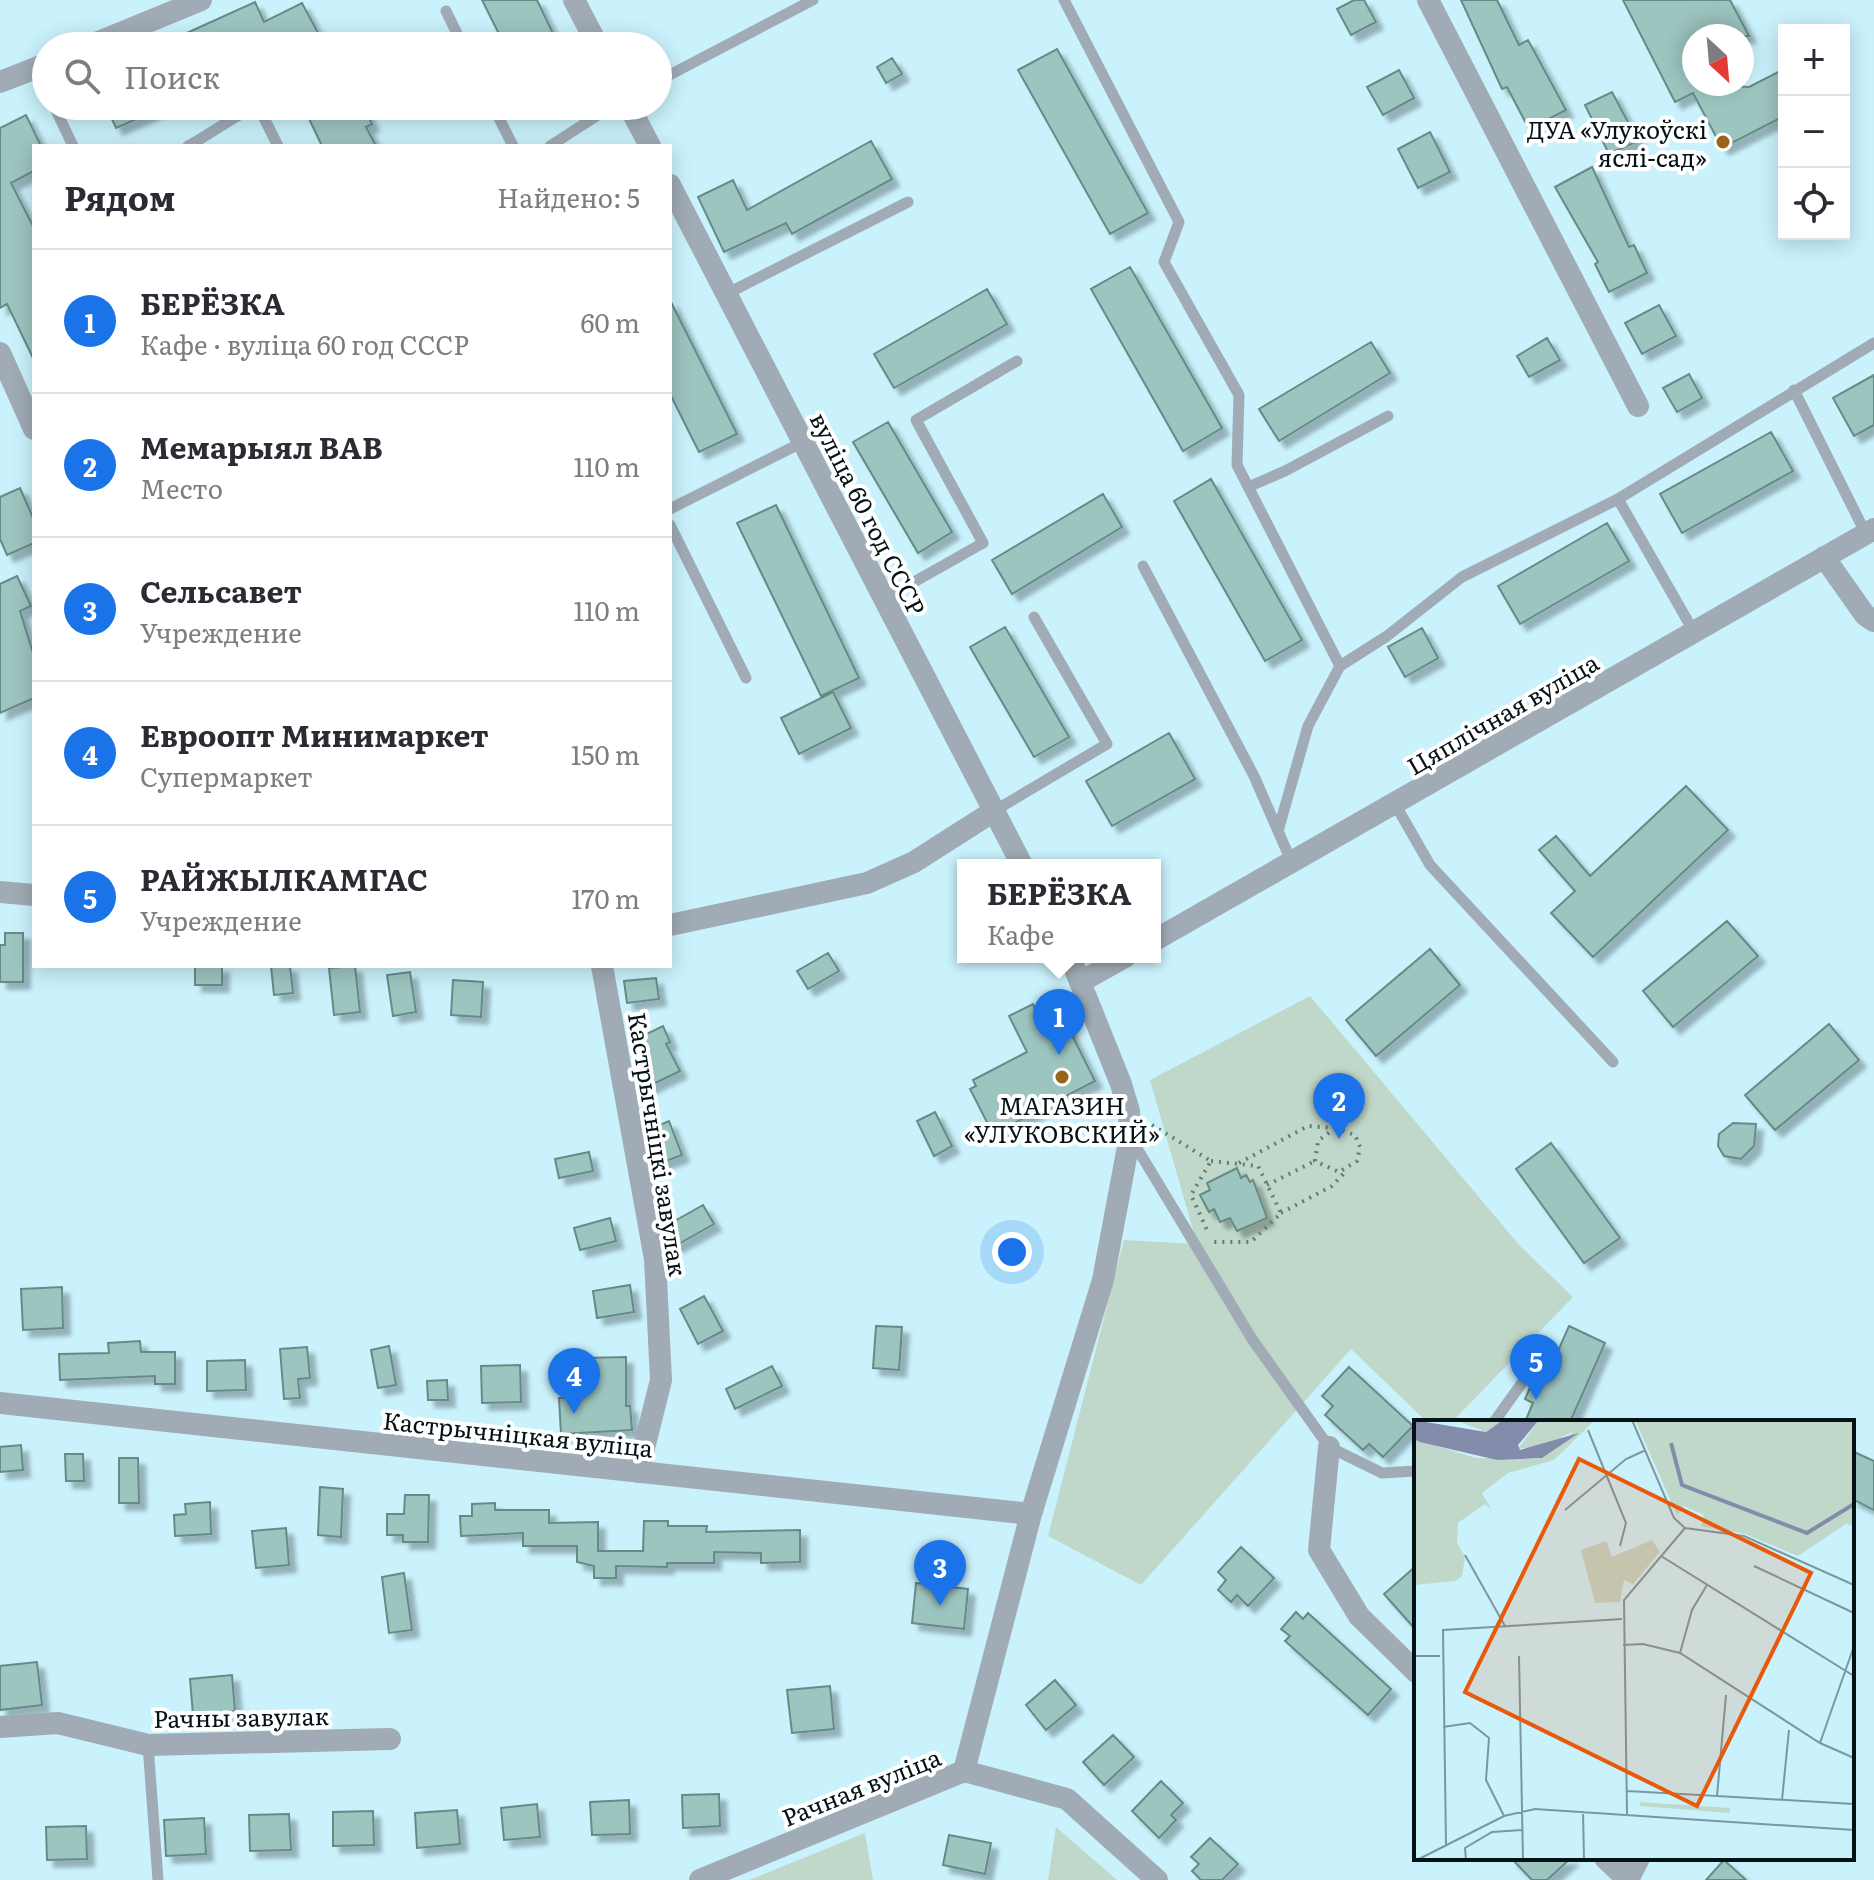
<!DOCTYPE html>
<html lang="ru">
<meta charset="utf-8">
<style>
:root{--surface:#fff;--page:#f7f7f7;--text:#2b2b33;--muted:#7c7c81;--line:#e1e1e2;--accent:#1a73e8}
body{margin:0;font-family:Literata,serif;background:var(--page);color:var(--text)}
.controls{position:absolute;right:24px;top:24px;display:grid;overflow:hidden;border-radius:0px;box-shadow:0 4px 20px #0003}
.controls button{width:72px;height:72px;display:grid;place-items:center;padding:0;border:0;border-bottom:2px solid var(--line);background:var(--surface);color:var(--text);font:40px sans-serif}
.compass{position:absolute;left:1682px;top:24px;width:72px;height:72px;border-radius:50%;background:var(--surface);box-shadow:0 4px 20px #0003;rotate:154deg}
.you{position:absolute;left:1012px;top:1252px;width:28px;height:28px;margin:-20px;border:6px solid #fff;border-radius:50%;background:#1a73e8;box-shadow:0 0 0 12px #1a73e833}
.badge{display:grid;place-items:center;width:52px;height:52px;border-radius:50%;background:var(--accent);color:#fff;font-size:26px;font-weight:700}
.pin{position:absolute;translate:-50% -66px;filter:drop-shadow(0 2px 4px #0008)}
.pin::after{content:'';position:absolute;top:42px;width:28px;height:24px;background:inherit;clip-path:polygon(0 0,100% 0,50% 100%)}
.popup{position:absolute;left:957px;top:859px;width:204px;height:104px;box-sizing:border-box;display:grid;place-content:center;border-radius:0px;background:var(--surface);filter:drop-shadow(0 2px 6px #0005);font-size:26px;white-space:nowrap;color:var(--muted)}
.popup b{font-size:30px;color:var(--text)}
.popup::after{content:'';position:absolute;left:50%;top:100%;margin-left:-16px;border:16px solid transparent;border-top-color:var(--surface)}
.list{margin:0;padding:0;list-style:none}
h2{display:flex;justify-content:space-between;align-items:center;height:104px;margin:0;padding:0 32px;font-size:34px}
h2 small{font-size:26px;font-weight:400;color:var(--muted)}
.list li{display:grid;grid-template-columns:52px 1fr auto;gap:24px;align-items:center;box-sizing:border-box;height:144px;padding:0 32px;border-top:2px solid var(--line)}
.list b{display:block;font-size:30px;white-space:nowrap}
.list p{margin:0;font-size:26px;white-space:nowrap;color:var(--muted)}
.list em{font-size:26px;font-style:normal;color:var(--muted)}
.icon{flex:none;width:44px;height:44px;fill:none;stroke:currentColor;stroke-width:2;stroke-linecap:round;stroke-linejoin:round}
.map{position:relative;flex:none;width:1874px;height:1880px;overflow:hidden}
.search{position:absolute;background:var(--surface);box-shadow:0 4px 20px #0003;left:32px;top:32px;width:640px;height:88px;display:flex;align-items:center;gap:20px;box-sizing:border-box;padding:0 28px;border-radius:44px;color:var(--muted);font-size:30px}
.panel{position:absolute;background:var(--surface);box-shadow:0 4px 20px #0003;left:32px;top:144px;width:640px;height:824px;border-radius:0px}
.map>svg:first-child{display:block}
.green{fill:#c0d8c9}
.building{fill:#9dc5c0;stroke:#658b87;stroke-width:2;filter:url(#shadow)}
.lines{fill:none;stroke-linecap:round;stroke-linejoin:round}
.path{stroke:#607a81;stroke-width:4;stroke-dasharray:2 6;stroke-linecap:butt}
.lane{stroke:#a0abb5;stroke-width:11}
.street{stroke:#a0abb5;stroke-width:22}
.poi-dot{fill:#986419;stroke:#fff;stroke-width:3}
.labels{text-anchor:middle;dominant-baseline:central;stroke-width:8;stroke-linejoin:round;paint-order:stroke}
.poi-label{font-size:24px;fill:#041216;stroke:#fff;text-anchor:end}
.street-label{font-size:24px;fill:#041216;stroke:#fff}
.inset-river{fill:none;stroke:#848cac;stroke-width:4}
.inset-road{fill:none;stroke:#7b98a0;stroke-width:2}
.view{fill:#e8590c;fill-opacity:0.15;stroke:#e8590c;stroke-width:4}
.inset-edge{fill:none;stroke:#041216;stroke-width:4}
</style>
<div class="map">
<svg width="1874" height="1880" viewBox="0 0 1874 1880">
<defs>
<filter id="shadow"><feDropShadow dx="7" dy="7" stdDeviation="2" flood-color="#0004"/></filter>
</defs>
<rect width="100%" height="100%" fill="#caf2fc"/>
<path class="green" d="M1310,996L1520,1246L1573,1297L1452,1422H1427L1351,1349L1141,1585L1048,1536L1124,1240L1197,1244L1150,1080Z
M1056,1827L1117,1880H1048Z
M865,1833L873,1880H749Z"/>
<path class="building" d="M482,0H537L559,46H505Z
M1354,0H1364L1376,22L1351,35L1337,9Z
M1461,0H1497L1519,45L1528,40L1566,110L1529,129L1507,87L1502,89Z
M1623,0H1730L1749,36H1694V84L1749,87L1784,69V116L1722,148L1693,93L1675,102Z
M255,2L264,22L302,3L325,46H158Z
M1057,49L1148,213L1110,234L1018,70Z
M892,58L902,74L886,83L877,67Z
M1399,70L1414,98L1383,115L1367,87Z
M1612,92L1638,141L1609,154L1585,105Z
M106,106H166L116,128Z
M303,106H363L372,124L366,127L376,146H322Z
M26,115L41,146H34V171L11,183L34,228V360L7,304L0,308V128Z
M1430,132L1450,172L1418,188L1398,149Z
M871,141L892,179L792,234L786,223L724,252L698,197L733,180L747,210Z
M1592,167L1629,247L1634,245L1647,273L1609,292L1595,264L1598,262L1555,187Z
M1130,267L1222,428L1183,451L1091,289Z
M987,289L1007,324L894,388L874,354Z
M670,300L737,434L699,452L670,394Z
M1659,305L1676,336L1642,354L1625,323Z
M1547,338L1560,360L1529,377L1517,356Z
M1371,342L1390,373L1279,441L1259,409Z
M1689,374L1702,398L1677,412L1663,388Z
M1874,375V425L1854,436L1833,398Z
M888,422L952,532L918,553L853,442Z
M1771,432L1793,471L1682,533L1660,494Z
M1211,479L1302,640L1265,661L1174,501Z
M20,488L34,520V543L7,555L0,539V497Z
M1103,494L1122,527L1012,594L992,560Z
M776,505L859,678L821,696L737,523Z
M1607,523L1629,561L1520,624L1498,586Z
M17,576L31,606L20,611L34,656V698L0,713V584Z
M1005,627L1069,737L1034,757L970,647Z
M1422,628L1438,658L1405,677L1388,647Z
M833,692L851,728L799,754L781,718Z
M1169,733L1195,779L1112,826L1086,781Z
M1686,786L1728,830L1593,957L1551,913L1575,891L1539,850L1556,836L1590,876Z
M1727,921L1758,956L1673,1027L1643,991Z
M5,933H23V982H0V945H5Z
M1430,949L1460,985L1376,1056L1346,1020Z
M828,953L839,971L808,989L797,971Z
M195,966H222V985H195Z
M271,966H290L293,993L274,995Z
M355,966L360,1012L334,1015L329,968Z
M410,972L416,1012L393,1016L387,975Z
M656,978L659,999L627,1003L624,981Z
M453,980L483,982L481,1017L451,1015Z
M1056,1003L1095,1081L993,1134L970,1089L976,1086L973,1080L1027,1052L1009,1016L1033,1004L1037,1013Z
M1829,1024L1859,1060L1775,1130L1745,1095Z
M663,1026L670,1042L666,1044L680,1071L645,1088L630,1042Z
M935,1112L952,1146L934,1156L917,1121Z
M669,1121L682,1155L661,1163L648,1130Z
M1733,1123L1756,1124L1754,1146L1741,1159L1724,1156L1718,1146L1719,1134Z
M1551,1143L1620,1238L1584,1263L1516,1169Z
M589,1152L593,1171L559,1178L555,1159Z
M1237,1168L1241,1178L1246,1175L1250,1182L1253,1180L1267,1218L1237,1231L1230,1218L1220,1222L1214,1209L1209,1212L1200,1195L1210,1190L1207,1183Z
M703,1205L714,1224L675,1246L664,1227Z
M610,1218L616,1241L580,1250L574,1228Z
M630,1285L634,1312L597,1318L593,1291Z
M62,1287L63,1328L23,1330L21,1289Z
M704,1296L723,1331L698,1344L680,1309Z
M876,1326L902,1327L899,1370L873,1368Z
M1569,1326L1605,1343L1570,1422H1525L1533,1403L1525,1399L1535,1376L1545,1380Z
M140,1341L141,1352H175V1384H155V1376L60,1380L59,1354L109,1353L108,1343Z
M389,1346L396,1385L378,1388L371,1350Z
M307,1347L310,1378L298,1379L300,1398L284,1399L280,1349Z
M626,1357V1406H630L632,1430L561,1434L559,1398L585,1397L584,1358Z
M245,1360L246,1390L207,1391V1361Z
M520,1365L521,1402L482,1403L481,1366Z
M772,1366L782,1386L735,1409L726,1389Z
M1349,1367L1413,1426L1383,1457L1369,1444L1363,1450L1325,1415L1333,1406L1322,1396Z
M447,1380L448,1400H428L427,1381Z
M21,1445L23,1470L0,1472V1447Z
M1852,1451L1874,1461V1510L1852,1499Z
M65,1454H83L84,1481H66Z
M119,1458H138L139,1503H119Z
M320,1487L343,1489L341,1537L318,1535Z
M405,1495H429L428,1542H403V1535H387V1514H404Z
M210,1502L211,1534L175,1536L174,1515L186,1514L185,1504Z
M495,1503V1510H549V1523L598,1522V1551H643L644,1521H668V1526H707L706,1532L800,1530V1562L761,1563V1553L714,1552V1563H667V1567L616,1566V1578H594V1566L577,1562V1546H523V1533L461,1536L460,1516H472V1504Z
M286,1528L289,1565L256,1568L252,1531Z
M1241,1547L1274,1578L1248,1606L1237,1595L1231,1602L1218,1590L1226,1580L1218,1572Z
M1416,1566V1630L1384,1594Z
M404,1573L412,1630L389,1633L382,1577Z
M916,1583L968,1589L964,1629L912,1623Z
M1296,1612L1303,1619L1308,1613L1391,1689L1368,1715L1285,1641L1290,1636L1281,1629Z
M37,1662L42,1705L0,1710V1666Z
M232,1675L235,1711L193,1715L190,1679Z
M1055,1680L1076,1705L1046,1730L1026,1705Z
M830,1686L834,1729L792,1733L787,1690Z
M1113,1735L1134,1757L1104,1785L1083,1762Z
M1161,1781L1183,1803L1171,1815L1176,1820L1159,1838L1132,1811Z
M719,1794L720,1826L683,1828L682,1795Z
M629,1800L630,1834L592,1835L590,1802Z
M537,1804L540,1837L504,1840L501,1808Z
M457,1810L460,1844L417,1848L415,1813Z
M373,1811L374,1845L333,1846V1812Z
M289,1814L291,1850L250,1851L249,1815Z
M204,1818L206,1854L166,1856L164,1820Z
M86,1826L87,1859L47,1860L46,1827Z
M949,1835L991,1843L985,1874L943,1865Z
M1210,1838L1238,1864L1222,1880H1201L1192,1871L1199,1864L1191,1857Z
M1511,1858H1571L1547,1880H1532Z
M1724,1860L1746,1880H1706Z"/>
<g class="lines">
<path class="path" d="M1152,1125L1211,1161L1191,1195L1207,1230
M1335,1128L1355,1135L1360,1147L1357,1161L1339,1172L1315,1161L1318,1141Z
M1211,1161L1258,1166L1281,1213L1251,1242H1212
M1239,1163L1308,1126L1333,1128
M1267,1185L1315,1161
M1281,1213L1332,1186L1345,1172"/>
<path class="lane" d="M1064,0L1179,222L1164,262L1239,395L1237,465L1340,666
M446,11L463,46
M36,68L46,89
M658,81L813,0
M54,106L73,146
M493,106L513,146
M188,146C203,139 244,109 255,108L262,114L278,146
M550,146L612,106
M726,294L908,202
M1794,390L1866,534
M1248,487L1285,471L1388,416
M1618,499L1694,632
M670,509L803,442
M670,525L746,678
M1143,566L1254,776L1278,831
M884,599L983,543L916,420L1017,361
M1395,804L1430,865L1613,1062
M994,811L1107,744L1034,617
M1292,863L1278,831L1308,726L1340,666L1387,636L1462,577L1618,499L1874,343
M1132,1140L1252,1339L1329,1447L1382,1473L1416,1471
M1494,1422L1524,1380
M148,1745L158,1880"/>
<path class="street" d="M574,0L598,46
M1428,0L1638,406
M89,46L201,0
M0,82L46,64
M629,106L650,146
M670,185L1022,865
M0,353L34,429
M1824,557L1865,615L1874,621
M0,892L34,895
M670,925L867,883L914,862L994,811
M1155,940L1874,529
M602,966L655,1259L661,1380L638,1472
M1082,981L1125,957
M0,1403L1031,1514
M1329,1447L1319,1550L1359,1616L1416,1672
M0,1727L58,1723L148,1745L390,1739
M964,1771L1031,1514L1103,1280L1130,1136L1129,1111L1121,1084L1070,957
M1605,1858L1628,1880
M700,1880L964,1771L1067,1799L1157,1880
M1628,1880L1639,1858"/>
</g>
<g class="poi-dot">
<circle cx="1723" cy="142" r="8"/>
<circle cx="1062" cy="1077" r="8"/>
</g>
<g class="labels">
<g class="poi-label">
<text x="1707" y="128">ДУА «Улукоўскі<tspan x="1707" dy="28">яслі-сад»</tspan></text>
<text x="1062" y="1104" text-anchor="middle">МАГАЗИН<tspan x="1062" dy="28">«УЛУКОВСКИЙ»</tspan></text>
</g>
<g class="street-label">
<text transform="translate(869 513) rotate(63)">вуліца 60 год СССР</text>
<text transform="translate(1502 713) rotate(-30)">Цяплічная вуліца</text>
<text transform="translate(659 1144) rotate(81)">Кастрычніцкі завулак</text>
<text transform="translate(518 1433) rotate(6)">Кастрычніцкая вуліца</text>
<text transform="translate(241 1716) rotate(-1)">Рачны завулак</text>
<text transform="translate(861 1786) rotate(-22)">Рачная вуліца</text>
</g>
</g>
<g transform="translate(1414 1420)">
<rect width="440" height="440" fill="#caf2fc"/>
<path d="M41,0H89L72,12ZM125,0H181L140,40L94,53L68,73L78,90L71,84L44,103L43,122L51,137L48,156L41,161L0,165V19L62,38L124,39L162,10L132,25L104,29ZM221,0H440V106L432,104L384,136L331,114L287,106L290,95L270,86L263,95ZM238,120L246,132L219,164L210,160L206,182L181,183L167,130L192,121L198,137ZM226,382L316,388V393L226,386Z" fill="#c0d8c9"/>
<path d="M0,0L72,12L89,0H125L104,25L106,30L165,13L128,38L83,40L6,22L0,19Z" fill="#848cac"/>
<path class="inset-river" d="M257,23L268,65L393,113L440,84"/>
<path class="inset-road" d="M218,0L260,98L271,108L330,116L440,165M174,10L212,103L206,126M151,90L212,39L232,30M51,135L91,206M247,136L440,256M340,146L440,193M209,225L229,224L266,233L406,323L440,338M266,233L278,190L293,165M0,236H26M105,236L109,440M29,307L56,303L75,318L72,360L90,396M406,323L440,226M213,371L303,376L312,275M303,376L440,384M368,380L375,310M169,391L170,440M213,394L210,180L271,108M32,425L29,210L208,199M3,440L90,396L121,389L440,410M52,440L51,428L78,412L108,410"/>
<path class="view" d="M165,39L397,153L283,386L51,272Z"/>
<rect width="440" height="440" class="inset-edge"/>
</g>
</svg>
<div class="controls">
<button>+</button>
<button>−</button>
<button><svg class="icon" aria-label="locate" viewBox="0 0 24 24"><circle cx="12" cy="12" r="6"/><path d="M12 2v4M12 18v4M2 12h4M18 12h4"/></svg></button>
</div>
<svg class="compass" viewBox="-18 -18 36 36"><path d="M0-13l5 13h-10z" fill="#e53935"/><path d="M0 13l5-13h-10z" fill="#7c7c81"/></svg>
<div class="you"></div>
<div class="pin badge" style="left:1059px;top:1055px">1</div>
<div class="popup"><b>БЕРЁЗКА</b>Кафе</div>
<div class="pin badge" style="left:1339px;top:1139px">2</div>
<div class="pin badge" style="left:940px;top:1606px">3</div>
<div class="pin badge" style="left:574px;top:1414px">4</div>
<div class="pin badge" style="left:1536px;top:1400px">5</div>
<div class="search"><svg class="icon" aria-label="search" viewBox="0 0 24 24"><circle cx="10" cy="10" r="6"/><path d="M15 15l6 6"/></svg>Поиск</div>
<section class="panel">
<h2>Рядом<small>Найдено: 5</small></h2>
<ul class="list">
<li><span class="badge">1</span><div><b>БЕРЁЗКА</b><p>Кафе · вуліца 60 год СССР</p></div><em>60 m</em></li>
<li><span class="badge">2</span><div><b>Мемарыял ВАВ</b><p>Место</p></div><em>110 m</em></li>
<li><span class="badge">3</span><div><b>Сельсавет</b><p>Учреждение</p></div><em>110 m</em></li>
<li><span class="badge">4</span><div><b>Евроопт Минимаркет</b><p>Супермаркет</p></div><em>150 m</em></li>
<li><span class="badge">5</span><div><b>РАЙЖЫЛКАМГАС</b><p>Учреждение</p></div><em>170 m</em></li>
</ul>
</section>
</div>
